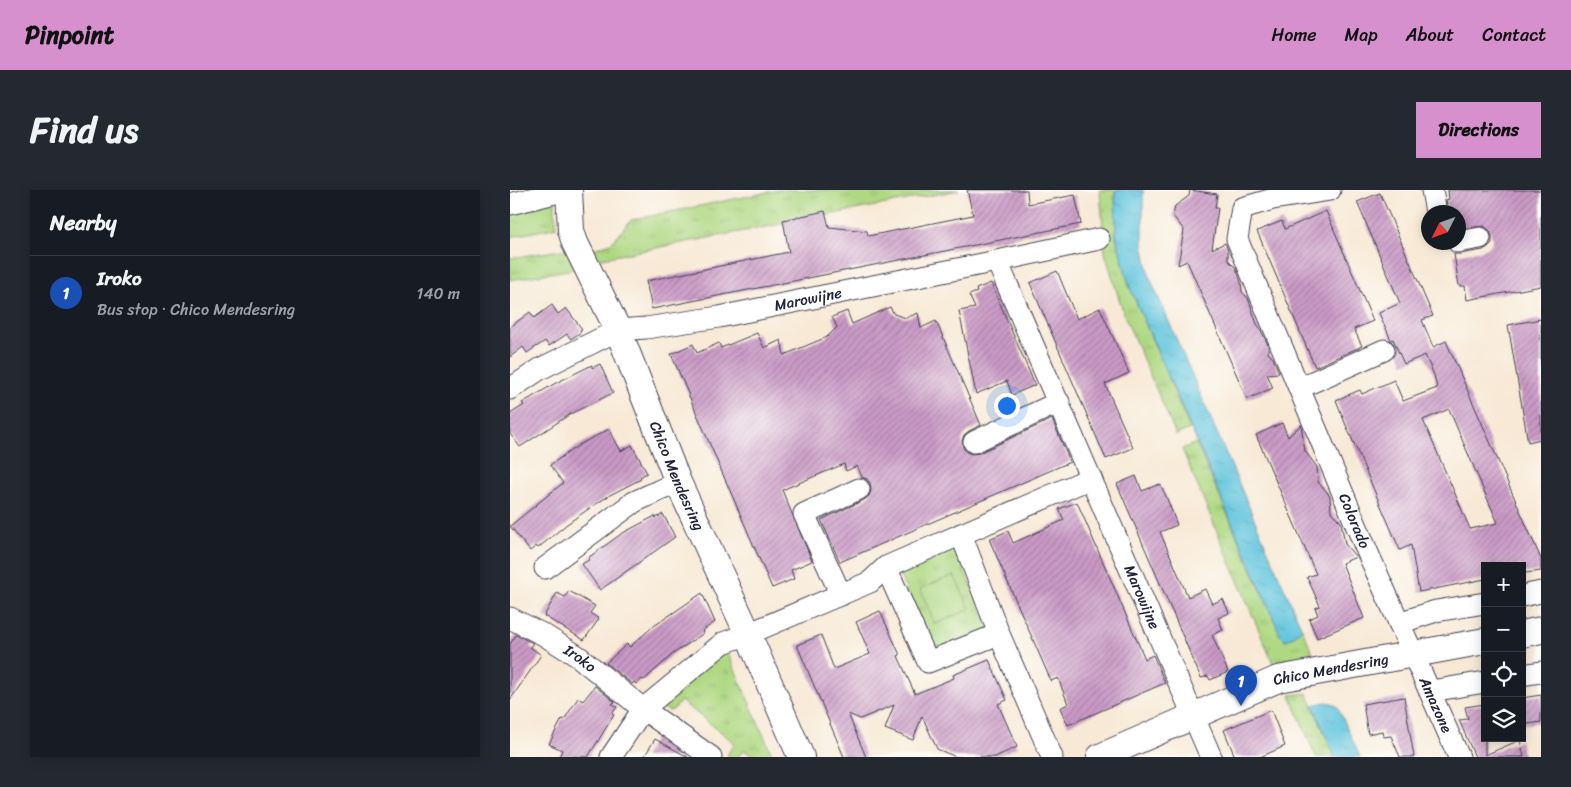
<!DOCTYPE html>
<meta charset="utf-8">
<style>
:root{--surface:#171b24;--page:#242831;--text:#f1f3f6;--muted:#9ea1a6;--line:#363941;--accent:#d690ce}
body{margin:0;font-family:Sriracha,sans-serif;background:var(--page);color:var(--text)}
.controls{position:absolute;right:15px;bottom:15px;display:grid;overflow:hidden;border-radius:0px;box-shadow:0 2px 12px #0003}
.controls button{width:45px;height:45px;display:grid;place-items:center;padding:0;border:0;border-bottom:1px solid var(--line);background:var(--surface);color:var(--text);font:25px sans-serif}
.compass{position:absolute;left:911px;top:15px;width:45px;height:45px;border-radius:50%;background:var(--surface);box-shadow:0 2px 12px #0003;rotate:228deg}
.you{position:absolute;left:496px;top:215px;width:18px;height:18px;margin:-12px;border:4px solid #fff;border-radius:50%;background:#1a73e8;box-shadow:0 0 0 8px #1a73e833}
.badge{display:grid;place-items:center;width:32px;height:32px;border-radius:50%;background:var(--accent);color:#fff;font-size:16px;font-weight:700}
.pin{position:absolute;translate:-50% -41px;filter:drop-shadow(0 1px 2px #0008)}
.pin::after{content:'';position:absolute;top:26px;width:18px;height:15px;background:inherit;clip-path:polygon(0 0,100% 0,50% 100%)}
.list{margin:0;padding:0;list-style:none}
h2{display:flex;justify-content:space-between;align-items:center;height:65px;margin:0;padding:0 20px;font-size:21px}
h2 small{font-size:16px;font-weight:400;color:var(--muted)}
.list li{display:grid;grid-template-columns:32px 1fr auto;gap:15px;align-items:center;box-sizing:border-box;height:75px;padding:0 20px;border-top:1px solid var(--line)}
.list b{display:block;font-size:19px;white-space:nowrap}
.list p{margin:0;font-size:16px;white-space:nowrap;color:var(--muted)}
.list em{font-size:16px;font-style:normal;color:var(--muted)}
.icon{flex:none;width:28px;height:28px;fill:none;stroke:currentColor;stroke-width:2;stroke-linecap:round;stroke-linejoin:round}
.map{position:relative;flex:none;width:1031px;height:567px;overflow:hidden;border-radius:0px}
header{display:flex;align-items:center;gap:30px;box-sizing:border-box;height:70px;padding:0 25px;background:var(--accent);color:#111}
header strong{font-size:24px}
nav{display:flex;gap:28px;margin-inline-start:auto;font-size:18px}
.intro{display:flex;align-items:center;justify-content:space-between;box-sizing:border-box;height:120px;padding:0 30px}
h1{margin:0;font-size:35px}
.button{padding:12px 22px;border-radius:0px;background:var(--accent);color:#111;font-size:18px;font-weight:700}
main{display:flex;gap:30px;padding:0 30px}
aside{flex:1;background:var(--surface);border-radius:0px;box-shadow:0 2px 12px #0003}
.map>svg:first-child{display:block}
.grass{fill:url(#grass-tufts);stroke:#687d5e}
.green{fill:#afd882;stroke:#687d5e}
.water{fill:url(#water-ripples);stroke:#40738c}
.building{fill:url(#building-hatch);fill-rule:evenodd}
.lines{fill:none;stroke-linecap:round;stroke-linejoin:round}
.minor-casing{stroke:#424052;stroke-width:23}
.tertiary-casing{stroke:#424052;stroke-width:28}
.minor{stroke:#fff;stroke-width:21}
.tertiary{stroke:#fff;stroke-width:26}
.labels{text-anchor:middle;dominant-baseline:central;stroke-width:4;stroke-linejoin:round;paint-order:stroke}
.street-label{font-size:15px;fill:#22223b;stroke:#fdfcf7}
</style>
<header>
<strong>Pinpoint</strong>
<nav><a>Home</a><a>Map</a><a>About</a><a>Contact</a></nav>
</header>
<div class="intro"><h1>Find us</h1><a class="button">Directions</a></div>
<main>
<aside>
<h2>Nearby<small></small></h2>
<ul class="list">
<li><span class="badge" style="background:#1a4fb4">1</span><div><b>Iroko</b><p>Bus stop · Chico Mendesring</p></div><em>140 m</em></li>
</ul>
</aside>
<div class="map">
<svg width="1031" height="567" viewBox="0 0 1031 567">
<defs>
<pattern id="grass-tufts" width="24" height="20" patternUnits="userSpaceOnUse" patternTransform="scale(1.25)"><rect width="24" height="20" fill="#afd882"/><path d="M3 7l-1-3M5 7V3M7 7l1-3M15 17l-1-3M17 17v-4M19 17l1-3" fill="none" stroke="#96b971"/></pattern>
<pattern id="water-ripples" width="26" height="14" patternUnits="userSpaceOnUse" patternTransform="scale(1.25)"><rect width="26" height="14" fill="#5fc4dd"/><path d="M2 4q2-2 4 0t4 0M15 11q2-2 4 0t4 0" fill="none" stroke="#52a8bf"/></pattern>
<pattern id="building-hatch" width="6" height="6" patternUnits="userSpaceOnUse" patternTransform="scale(1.25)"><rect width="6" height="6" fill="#ca9ac6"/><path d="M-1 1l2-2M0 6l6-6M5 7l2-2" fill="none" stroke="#a47da2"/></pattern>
</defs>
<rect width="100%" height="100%" fill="#fdfcf7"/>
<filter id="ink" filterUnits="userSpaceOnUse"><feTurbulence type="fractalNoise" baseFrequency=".02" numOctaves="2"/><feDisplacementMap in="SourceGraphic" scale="10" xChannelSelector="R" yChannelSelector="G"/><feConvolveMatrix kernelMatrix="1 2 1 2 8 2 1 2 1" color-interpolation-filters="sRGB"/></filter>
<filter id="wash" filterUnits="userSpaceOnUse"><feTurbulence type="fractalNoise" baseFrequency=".0096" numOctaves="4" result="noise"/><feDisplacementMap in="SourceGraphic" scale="20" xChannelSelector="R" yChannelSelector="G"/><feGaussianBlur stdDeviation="1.12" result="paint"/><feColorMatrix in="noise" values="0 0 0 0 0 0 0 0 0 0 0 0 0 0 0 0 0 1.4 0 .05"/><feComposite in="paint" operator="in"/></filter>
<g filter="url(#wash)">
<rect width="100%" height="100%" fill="#f8e9d6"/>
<path class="grass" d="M268,0H449L88,69L83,59L101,53L121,30Z
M590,0H605L606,47L620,98L680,239L666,245L614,125L595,63Z
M45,10V26L47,37L0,47V22Z
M57,59L64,79L0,90V68Z
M686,253L771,446L776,450L783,447L792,439L810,478L768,485L672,259Z
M445,359L480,438L424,462L389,384Z
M216,459L263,567H244L234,560L228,567H218V563L225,553L171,511L164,519L160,521L153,518V510Z
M797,503L825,567H806L780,505Z"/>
<path class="green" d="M444,385L460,419L425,434L410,399Z"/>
<path class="water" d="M605,0H633V54L640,88L792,439L783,447L776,450L771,446L620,98L606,47Z
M816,512L822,513L828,517L850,567H825L803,515Z"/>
<g id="blocks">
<path class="building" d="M457,0H517L518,14L565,5L571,34L142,119L136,91L279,62L273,30L315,21L319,37L357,41L358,46L463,25Z
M680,0L707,4L705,18H708L702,59L715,53L718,60V70L726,78L731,92L732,102L738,108L747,134L750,138L758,155V163L763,168L769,183L757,184L763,198L737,209L677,71L668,75L674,40L663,26L665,16L679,6Z
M938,0H1031V96L957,110L955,96H949L944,64H950L973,60L978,57L982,53V46L979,40L974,36L948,39V22H938L936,10L939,9Z
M870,3L923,126L912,130L923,157L936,151L1031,369V381L1016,383L1015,382H1012V376H975V389L909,402L901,355L890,360L835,233L826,210L850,200L852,204L884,190L893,211L927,198L924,185L915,165L894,174L883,149L881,150L869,123L890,113L847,12ZM939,219L974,301L988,333L960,339L943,299L913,230Z
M816,21L863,131L844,139L852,156L805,177L747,41L772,31L775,39Z
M547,81L567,129L590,118L619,183L595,194L623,258L596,269L520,93Z
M481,93L525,195L502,205L497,191L466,204L449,121L465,118L459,105L467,102L466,99Z
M42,115L48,124L56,118L72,139L70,140L71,142L61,149L57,144L39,156L35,151L17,163L13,157L0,167V137L20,122L24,128Z
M380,117L384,124L396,128L408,123L411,138L426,131L471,235L459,241L454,245L452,251L453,258L456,262L462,264L469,263L542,229L560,272L330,372L311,330L354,310L359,306L361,300L360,293L357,289L352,287L347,276L336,281L334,274L272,300L302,371L281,380L284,389L262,398L161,164L183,154L187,163L209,153L211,158L247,143L254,158L271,150L274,165L317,147L327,137L322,127L337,121L342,134Z
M1031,129V249L1018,252L998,135Z
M90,174L103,203L62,223L10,257L0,244V224L14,215L12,213L44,194L82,175V178Z
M772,233L778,247L791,235L795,261L807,277L808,292L817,302L820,307L821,322L831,332L835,354L846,367L832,373L854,428L807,448L799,429L808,425L805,418L810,416L797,387L806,384L746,245Z
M99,239L111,261L122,255L137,283L130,287L131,289L100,305L77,320L57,334L28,358L26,356L20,361L0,336L53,293L40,275L69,255Z
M626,286L632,301L650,294L656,306L667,335L650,342L678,407L695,399L702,414L713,409L719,423L708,428L713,440L702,445L718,482L700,490L698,486L691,488L607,294Z
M567,312L635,469L643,465L655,493L558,535L550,518L558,514L548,488L541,491L479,349L498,341L503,353L554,330L549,319Z
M153,324L165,347L90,400L72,374L79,370L78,368L111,344L145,326L146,328Z
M59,401L85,416L80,423L89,429L74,450L34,426L47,403L55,407Z
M192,403L205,432L192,441L194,443L163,464L134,490L132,489L126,494L124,492L122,494L96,473L117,454L120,457L141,438Z
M370,421L390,465L388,466L405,504L444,488L443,485L479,470L497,510L488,514L507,557L485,567H446L427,559L412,526L403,550L375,539L384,515L350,529L338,524L356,567H334L287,455L311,445L324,479L360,464L346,432Z
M6,445L23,453L20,457L31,465L0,510V454Z
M85,496L105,512L102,514L107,517L102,524L104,525L78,567H49L52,560L39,554L52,529L54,530L68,508L73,511Z
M1031,505V532L1012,535V508Z
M894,507L904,567H890L881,546L873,547L872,541L858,544L853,514Z
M975,514V565L1010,550L1014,567H965L949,530L958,529L955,517Z
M761,520L775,556L750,567H725L714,540Z
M145,549L178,567H134Z"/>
</g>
</g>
<g filter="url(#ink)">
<use href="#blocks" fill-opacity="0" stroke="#424052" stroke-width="1"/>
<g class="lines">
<g class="minor-casing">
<g id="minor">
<path d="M820,0L763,9L732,18L727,49L789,198L874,160"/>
<path d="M922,0L926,22"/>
<path d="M0,14L57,0"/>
<path d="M948,52L970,48"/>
<path id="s1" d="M487,71L701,567"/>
<path id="s2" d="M789,198L857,361L949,567"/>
<path id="s3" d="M0,199L30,179L108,140L136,138L209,127L487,71L589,49"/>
<path d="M464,252L549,212"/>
<path d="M451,344L489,444L542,567"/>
<path d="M376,377L418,472L489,444"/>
<path d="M35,378L124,312L168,292"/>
<path d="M331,405L294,324L349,299"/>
<path d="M1012,406L1031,402"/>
<path id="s4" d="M0,428L34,445L69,467L133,519L201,567"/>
<path d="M889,433L926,421L975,413"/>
<path d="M1012,485L1031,482"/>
<path d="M921,501L975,492"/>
<path d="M101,567L133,519L213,453L238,444L360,392L376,377L581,288"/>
</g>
</g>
<g class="tertiary-casing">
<g id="tertiary">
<path id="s5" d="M59,0L61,40L65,53L108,140L168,292L238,444L291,567"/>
<path d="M1012,444L1031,440"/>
<path id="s6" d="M590,567L768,489L975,451"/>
</g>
</g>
<use href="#minor" class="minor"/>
<use href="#tertiary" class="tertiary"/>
</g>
</g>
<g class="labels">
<g class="street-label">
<text stroke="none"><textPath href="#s3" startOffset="316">Marowijne</textPath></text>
<text stroke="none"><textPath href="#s5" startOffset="308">Chico Mendesring</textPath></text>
<text stroke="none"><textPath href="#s2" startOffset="144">Colorado</textPath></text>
<text stroke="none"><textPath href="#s1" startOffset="366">Marowijne</textPath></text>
<text stroke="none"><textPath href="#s4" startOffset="81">Iroko</textPath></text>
<text stroke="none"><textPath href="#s6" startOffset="248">Chico Mendesring</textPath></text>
<text stroke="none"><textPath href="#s2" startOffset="345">Amazone</textPath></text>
</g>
</g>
</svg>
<div class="controls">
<button>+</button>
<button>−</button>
<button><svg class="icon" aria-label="locate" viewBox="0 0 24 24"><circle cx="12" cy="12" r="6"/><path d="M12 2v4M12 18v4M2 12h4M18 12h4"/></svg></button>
<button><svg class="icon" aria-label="layers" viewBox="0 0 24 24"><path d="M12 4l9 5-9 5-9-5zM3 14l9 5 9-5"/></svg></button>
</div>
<svg class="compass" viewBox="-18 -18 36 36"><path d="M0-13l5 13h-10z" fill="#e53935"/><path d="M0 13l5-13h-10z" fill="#9ea1a6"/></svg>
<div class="you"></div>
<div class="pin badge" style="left:731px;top:516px;background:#1a4fb4">1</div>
</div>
</main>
